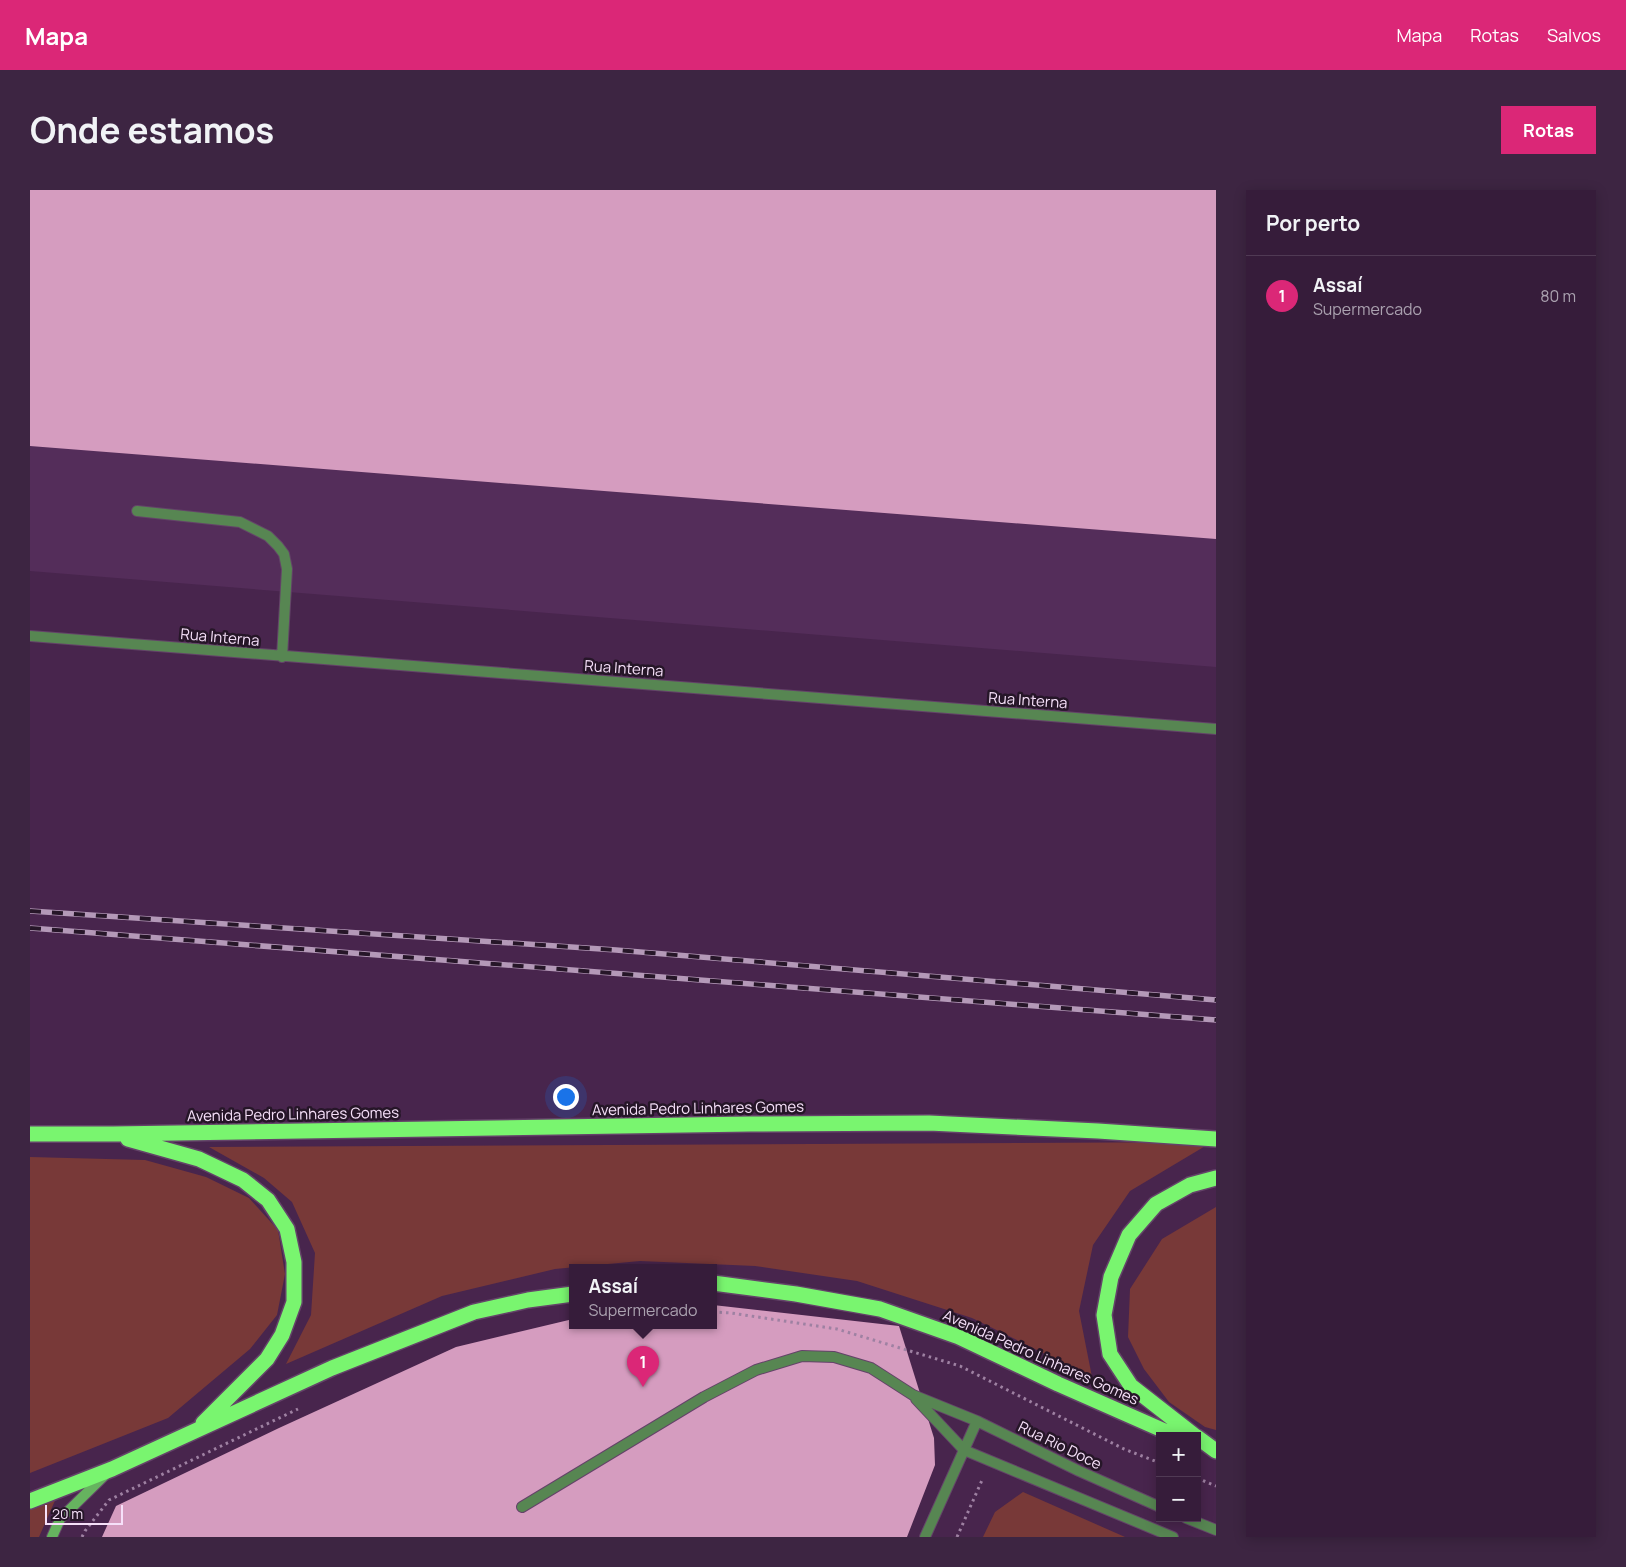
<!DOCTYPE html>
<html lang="pt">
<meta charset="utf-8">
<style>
:root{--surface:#361c3a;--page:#3d2542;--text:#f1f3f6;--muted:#aaa1af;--line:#503a54;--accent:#db2777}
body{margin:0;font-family:Manrope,sans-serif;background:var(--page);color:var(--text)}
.controls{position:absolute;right:15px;bottom:15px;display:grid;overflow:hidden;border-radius:0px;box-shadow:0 2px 12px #0003}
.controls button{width:45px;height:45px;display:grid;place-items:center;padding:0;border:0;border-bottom:1px solid var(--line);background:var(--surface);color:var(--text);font:25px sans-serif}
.scale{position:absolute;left:15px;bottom:12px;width:78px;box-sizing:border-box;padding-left:5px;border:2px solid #f6e0f9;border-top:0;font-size:14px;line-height:18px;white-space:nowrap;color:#f6e0f9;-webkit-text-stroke:4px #261628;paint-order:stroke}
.you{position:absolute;left:535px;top:906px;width:18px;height:18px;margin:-12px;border:4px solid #fff;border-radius:50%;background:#1a73e8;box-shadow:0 0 0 8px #1a73e833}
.badge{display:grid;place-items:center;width:32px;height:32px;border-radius:50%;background:var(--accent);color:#fff;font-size:16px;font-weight:700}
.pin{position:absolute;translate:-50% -41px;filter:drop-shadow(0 1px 2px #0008)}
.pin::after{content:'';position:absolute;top:26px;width:18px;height:15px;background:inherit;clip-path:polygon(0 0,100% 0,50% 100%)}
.popup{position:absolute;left:539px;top:1074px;width:148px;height:65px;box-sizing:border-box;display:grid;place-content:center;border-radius:0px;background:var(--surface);filter:drop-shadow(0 1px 4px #0005);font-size:16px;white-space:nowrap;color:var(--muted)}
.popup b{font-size:19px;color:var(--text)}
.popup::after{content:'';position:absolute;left:50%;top:100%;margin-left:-10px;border:10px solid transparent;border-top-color:var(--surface)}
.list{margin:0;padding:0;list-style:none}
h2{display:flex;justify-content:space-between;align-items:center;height:65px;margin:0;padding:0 20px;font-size:21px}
h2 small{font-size:16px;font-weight:400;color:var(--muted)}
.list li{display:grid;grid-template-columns:32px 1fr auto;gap:15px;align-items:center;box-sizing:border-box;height:80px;padding:0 20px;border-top:1px solid var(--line)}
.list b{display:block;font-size:19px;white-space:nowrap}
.list p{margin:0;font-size:16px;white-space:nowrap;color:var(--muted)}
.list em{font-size:16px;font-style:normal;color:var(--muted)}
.map{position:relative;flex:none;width:1186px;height:1347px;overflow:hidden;border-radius:0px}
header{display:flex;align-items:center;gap:30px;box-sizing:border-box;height:70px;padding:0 25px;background:var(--accent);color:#fff}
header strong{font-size:24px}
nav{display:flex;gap:28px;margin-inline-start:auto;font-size:18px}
.intro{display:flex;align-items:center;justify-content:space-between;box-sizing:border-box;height:120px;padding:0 30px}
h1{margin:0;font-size:35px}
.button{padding:12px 22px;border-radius:0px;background:var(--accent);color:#fff;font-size:18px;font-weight:700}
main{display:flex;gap:30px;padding:0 30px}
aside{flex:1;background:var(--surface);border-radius:0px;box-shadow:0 2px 12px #0003}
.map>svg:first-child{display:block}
.built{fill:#542d5a}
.green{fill:#783938}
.building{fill:#d59cbf}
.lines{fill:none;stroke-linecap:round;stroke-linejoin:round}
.lane-casing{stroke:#644369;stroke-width:12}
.secondary-casing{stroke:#644369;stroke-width:12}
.highway-casing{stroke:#644369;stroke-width:18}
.path{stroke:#9e81a2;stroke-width:3;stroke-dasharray:2.5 4;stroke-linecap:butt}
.lane{stroke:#578652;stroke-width:10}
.secondary{stroke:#66b35f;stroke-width:10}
.highway{stroke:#79f56f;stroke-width:15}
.rail-casing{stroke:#b499b8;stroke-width:5.5}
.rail{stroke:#261628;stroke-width:4;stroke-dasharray:11;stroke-linecap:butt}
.labels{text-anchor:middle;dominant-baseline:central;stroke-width:5;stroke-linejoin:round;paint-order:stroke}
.street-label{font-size:15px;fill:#f6e0f9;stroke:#261628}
</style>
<header>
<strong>Mapa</strong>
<nav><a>Mapa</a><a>Rotas</a><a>Salvos</a></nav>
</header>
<div class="intro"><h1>Onde estamos</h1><a class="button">Rotas</a></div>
<main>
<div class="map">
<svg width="1186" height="1347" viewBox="0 0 1186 1347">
<rect width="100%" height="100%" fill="#48254d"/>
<path class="built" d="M0,0H1186V477L0,381Z"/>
<path class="green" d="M1182,952L1100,1001L1063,1055L1049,1121L1062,1187L942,1128L827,1091L725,1076L610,1071L525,1079L412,1106L256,1174L281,1125L285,1063L262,1012L234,988L179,957Z
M0,967L115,970L176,987L219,1008L248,1040L255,1084L247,1125L220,1159L138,1228L0,1283Z
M1186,1017V1240L1175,1237L1139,1212L1114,1179L1098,1147L1100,1099L1132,1049Z
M993,1302L1086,1343L1095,1347H953L965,1322Z
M27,1306L9,1347H0V1316Z"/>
<path class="building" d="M0,0H1186V349L0,256Z
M683,1115L869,1136L904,1248L905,1275L877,1347H72L86,1316L249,1238L426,1157L543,1129V1136H683Z"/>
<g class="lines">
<g class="lane-casing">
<path id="lane" d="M107,321L210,332L238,346L248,356L254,364L257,379L252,467
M0,446L1186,539
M886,1209L934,1260L1143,1347
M492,1317L674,1207L726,1180L772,1166L804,1167L841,1178L883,1205L947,1231L1049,1281L1130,1317
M1156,1328L1186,1340
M895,1347L947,1231"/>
</g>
<g class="secondary-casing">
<path id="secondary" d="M22,1347L30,1329L76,1284"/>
</g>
<g class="highway-casing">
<path id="highway" d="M0,944H83L720,934L899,933L1068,941L1186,949
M98,949L169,969L213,990L238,1010L257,1039L264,1072V1112L252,1145L237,1169L173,1233
M683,1093L766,1104L850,1119L929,1147L1028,1194L1146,1246
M1165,1246L1101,1196L1080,1164L1074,1125L1081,1087L1099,1045L1126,1014L1160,995L1186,988
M1167,1247L1186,1261
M0,1311L82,1279L302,1178L444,1122L498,1110L543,1104"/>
</g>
<path class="path" d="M683,1122L701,1123L807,1139L930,1176L1094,1259L1130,1273
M1167,1288L1186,1296
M52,1347L55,1341L79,1310L268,1219
M927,1347L953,1288"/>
<use href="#lane" class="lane"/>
<use href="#secondary" class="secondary"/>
<use href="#highway" class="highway"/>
<g class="rail-casing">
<path id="rail" d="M0,721L586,760L1186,810
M0,738L1186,830"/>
</g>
<use href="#rail" class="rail"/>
</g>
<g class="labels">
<g class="street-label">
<text transform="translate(190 447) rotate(5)">Rua Interna</text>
<text transform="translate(594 478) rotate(4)">Rua Interna</text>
<text transform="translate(998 510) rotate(4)">Rua Interna</text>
<text transform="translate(668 918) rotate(-1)">Avenida Pedro Linhares Gomes</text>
<text transform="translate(263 924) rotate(-1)">Avenida Pedro Linhares Gomes</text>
<text transform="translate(1011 1167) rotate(24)">Avenida Pedro Linhares Gomes</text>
<text transform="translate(1030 1255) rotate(26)">Rua Rio Doce</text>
</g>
</g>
</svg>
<div class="controls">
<button>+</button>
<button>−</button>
</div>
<div class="scale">20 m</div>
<div class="you"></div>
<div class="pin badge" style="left:613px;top:1197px">1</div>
<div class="popup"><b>Assaí</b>Supermercado</div>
</div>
<aside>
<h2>Por perto<small></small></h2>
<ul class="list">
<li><span class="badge">1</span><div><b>Assaí</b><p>Supermercado</p></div><em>80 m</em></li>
</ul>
</aside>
</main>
